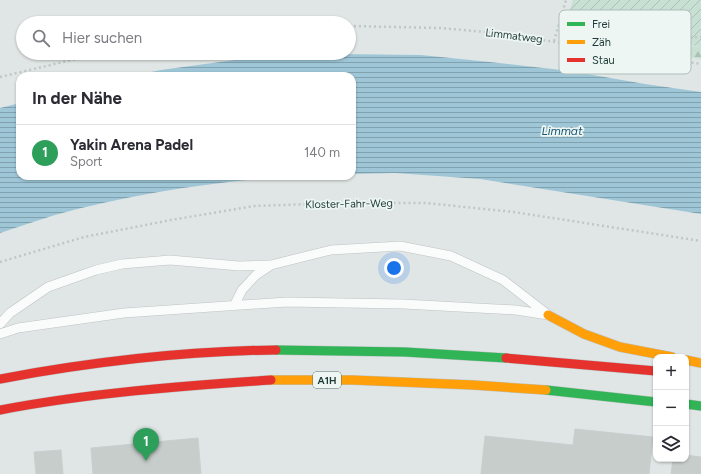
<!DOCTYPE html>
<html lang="de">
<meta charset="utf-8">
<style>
:root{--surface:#fff;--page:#f2f2f3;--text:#2b2b33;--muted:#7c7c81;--line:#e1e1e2;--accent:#627673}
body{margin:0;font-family:Figtree,sans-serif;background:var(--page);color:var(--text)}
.controls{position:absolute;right:12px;bottom:12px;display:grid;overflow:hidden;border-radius:8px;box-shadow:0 1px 3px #0004}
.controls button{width:36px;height:36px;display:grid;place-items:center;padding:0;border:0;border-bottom:1px solid var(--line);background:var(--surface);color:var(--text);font:20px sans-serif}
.you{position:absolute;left:394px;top:268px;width:14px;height:14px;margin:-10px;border:3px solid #fff;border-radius:50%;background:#1a73e8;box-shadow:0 0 0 6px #1a73e833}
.badge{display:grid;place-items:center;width:26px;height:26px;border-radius:50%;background:var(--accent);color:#fff;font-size:13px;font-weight:700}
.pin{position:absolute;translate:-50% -33px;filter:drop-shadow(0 1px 2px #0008)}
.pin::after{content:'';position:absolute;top:21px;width:14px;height:12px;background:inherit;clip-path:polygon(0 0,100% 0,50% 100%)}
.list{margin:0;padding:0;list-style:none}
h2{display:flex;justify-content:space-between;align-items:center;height:52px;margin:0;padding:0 16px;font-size:17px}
h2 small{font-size:13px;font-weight:400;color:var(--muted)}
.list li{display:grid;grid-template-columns:26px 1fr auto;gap:12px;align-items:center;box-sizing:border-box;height:56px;padding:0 16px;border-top:1px solid var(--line)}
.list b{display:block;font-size:15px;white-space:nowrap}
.list p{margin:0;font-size:13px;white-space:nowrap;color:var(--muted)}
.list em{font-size:13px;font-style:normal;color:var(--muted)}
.icon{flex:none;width:22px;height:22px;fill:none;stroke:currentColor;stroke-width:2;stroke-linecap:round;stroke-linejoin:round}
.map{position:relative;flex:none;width:701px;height:474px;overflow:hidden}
.search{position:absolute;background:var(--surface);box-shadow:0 1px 3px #0004;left:16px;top:16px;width:340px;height:44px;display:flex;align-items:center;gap:10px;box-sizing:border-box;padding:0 14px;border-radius:22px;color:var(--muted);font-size:15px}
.panel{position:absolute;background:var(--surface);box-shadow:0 1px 3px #0004;left:16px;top:72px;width:340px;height:108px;border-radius:12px}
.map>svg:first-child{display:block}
.forest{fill:url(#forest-firs)}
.garden{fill:url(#garden-furrows)}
.water{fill:url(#water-rules)}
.building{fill:#c7cdcb;stroke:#c9cfce}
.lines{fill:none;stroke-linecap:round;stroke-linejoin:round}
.lane-casing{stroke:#bdc3c2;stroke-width:10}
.fast-casing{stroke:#bac3c2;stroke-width:10}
.slow-casing{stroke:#bac3c2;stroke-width:10}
.jam-casing{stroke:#bac3c2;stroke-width:10}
.path{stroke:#bfc7c6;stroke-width:2.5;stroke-dasharray:2 3;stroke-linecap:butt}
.lane{stroke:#fafbfb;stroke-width:9}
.fast{stroke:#30b455;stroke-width:9}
.slow{stroke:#ff9f0a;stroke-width:9}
.jam{stroke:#e5322d;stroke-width:9}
.labels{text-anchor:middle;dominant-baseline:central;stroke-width:3.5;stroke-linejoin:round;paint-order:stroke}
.shield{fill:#edf6f3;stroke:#5c726f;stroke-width:1}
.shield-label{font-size:10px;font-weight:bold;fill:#1e3936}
.street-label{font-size:11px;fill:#1e3936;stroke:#edf6f3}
.water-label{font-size:12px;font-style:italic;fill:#185675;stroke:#edf6f3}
.key{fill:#edf6f3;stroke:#afbdba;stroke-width:1}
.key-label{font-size:11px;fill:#1e3936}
</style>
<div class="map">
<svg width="701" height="474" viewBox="0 0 701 474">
<defs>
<pattern id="forest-firs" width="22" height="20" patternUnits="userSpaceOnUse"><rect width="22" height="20" fill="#c8e0d3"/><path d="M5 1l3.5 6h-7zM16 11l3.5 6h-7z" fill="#abc1b6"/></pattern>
<pattern id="garden-furrows" width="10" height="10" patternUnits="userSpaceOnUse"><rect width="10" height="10" fill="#c8e0d3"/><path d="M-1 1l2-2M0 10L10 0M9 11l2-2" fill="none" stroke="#abc1b6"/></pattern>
<pattern id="water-rules" width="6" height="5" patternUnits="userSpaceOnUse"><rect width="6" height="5" fill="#9ec6d7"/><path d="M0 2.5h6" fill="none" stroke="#80a2af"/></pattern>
</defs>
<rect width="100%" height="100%" fill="#e0e6e5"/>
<path class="forest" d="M701,46V59L655,52L658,48Z"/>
<path class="garden" d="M573,0H701V46L562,37Z"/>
<path class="water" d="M336,54L421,55L490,62L570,71L645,84L701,92V214L480,179L395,173L352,174V76H131L161,70L242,59Z
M20,103V176H291C212,182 131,194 55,215C36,221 18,227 0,233V108Z"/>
<path class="building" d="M575,429L653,437L649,474H481L485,436L573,445Z
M198,438L201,474H93L91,448Z
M61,450L63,474H36L34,452Z
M686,455L701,457V474H671L673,459H686Z"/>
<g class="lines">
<g class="lane-casing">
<path id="lane" d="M234,306L242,290L256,275L271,265L331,250L400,246L451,256L503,280L547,314
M0,324L10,313L48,287L96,270L122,264L170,260L239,266L270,265
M0,334L18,328L124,313L287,302L403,304L516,310L548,315"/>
</g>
<g class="fast-casing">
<path id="fast" d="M276,350L405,352L506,358
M546,390L656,402
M686,404L701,406"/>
</g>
<g class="slow-casing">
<path id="slow" d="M548,315L584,334L620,347L672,357
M686,360L701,363
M271,380H352L473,385L546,390"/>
</g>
<g class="jam-casing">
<path id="jam" d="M506,358L656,371
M0,379C91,362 183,351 276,350
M0,410C89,393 180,386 271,380"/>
</g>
<path class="path" d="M349,26L441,28L496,33L701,64
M554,41L566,0
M596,47L603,44L662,38L701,37
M0,77L101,53
M0,262L84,237L171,220L254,206L339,203H425L514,212L701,241"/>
<use href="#lane" class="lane"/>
<use href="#fast" class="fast"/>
<use href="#slow" class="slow"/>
<use href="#jam" class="jam"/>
</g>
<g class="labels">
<rect class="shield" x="313" y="372" width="28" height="16" rx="3"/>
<g class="shield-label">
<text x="327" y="380">A1H</text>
</g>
<g class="street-label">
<text transform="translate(514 36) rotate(7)">Limmatweg</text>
<text transform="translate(349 204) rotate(-1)">Kloster-Fahr-Weg</text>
</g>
<g class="water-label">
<text x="562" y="131">Limmat</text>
</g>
</g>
<rect x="559" y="10" width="132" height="64" rx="6" class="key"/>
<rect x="567" y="22" width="18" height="4" fill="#30b455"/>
<rect x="567" y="40" width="18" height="4" fill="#ff9f0a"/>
<rect x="567" y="58" width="18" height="4" fill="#e5322d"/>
<g class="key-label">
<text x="592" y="28">Frei</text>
<text x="592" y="46">Zäh</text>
<text x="592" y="64">Stau</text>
</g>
</svg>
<div class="controls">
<button>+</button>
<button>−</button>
<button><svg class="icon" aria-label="layers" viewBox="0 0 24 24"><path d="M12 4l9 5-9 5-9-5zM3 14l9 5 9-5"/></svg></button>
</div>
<div class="you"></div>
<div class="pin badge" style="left:146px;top:461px;background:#2e9e5b">1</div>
<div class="search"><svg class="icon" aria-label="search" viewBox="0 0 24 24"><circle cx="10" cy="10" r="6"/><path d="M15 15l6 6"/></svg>Hier suchen</div>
<section class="panel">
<h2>In der Nähe<small></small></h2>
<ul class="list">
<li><span class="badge" style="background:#2e9e5b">1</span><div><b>Yakin Arena Padel</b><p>Sport</p></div><em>140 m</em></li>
</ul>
</section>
</div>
